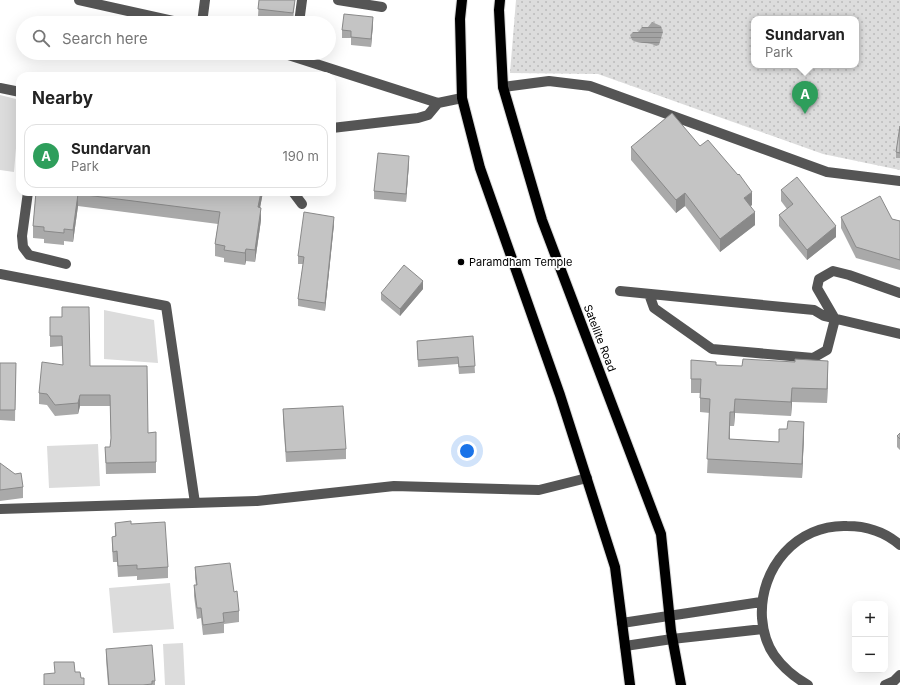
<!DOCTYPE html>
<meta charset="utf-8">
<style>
:root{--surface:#fff;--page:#f2f2f2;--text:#222;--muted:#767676;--line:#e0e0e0;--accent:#000}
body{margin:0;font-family:Inter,sans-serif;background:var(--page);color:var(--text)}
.controls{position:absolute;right:12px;bottom:12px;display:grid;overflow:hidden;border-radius:8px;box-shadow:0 4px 16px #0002}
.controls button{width:36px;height:36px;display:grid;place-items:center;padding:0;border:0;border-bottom:1px solid var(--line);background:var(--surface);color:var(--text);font:20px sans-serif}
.you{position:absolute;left:467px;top:451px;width:14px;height:14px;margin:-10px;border:3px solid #fff;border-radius:50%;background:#1a73e8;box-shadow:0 0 0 6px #1a73e833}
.badge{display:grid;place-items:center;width:26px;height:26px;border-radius:50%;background:var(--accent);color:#fff;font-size:13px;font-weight:700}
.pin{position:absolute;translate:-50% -33px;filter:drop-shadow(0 1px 2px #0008)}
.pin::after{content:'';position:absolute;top:21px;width:14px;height:12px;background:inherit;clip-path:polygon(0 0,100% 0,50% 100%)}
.popup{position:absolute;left:751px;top:16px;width:108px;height:52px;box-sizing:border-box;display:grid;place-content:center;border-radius:8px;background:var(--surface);filter:drop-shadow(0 1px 3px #0005);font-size:13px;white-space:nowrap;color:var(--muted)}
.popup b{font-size:15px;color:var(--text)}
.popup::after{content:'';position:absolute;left:50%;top:100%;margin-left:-8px;border:8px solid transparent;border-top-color:var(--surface)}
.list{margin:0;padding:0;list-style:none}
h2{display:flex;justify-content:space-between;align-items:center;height:52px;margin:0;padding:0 16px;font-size:17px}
h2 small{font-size:13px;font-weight:400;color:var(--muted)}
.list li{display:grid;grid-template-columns:26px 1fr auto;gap:12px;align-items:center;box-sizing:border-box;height:64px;margin:0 8px 8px;padding:0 8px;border:1px solid var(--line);border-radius:12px}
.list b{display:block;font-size:15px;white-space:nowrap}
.list p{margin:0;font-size:13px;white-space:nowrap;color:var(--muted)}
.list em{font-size:13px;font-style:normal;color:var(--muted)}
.icon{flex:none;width:22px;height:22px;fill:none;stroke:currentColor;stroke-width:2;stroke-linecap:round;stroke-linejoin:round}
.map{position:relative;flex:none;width:900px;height:685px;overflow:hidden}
.search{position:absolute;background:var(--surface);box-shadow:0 4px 16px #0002;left:16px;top:16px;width:320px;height:44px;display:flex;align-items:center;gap:10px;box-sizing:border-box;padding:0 14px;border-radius:22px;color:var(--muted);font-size:15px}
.panel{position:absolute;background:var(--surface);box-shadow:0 4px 16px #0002;left:16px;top:72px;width:320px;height:124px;border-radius:12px}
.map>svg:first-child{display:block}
.grass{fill:#dcdcdc}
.park{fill:url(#park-dots);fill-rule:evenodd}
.water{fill:url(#water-rules)}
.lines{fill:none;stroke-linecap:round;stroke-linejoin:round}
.major-casing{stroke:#dbdbdb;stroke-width:12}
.minor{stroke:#555;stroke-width:10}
.major{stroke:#000;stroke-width:10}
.wall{fill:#a9a9a9}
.shaded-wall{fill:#898989}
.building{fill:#c4c4c4;stroke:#898989}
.poi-dot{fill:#000;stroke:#fff;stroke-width:1.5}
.labels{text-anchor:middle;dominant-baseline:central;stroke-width:4;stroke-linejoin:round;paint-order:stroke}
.poi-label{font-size:11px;fill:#000;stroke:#fff;text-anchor:start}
.street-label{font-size:11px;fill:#000;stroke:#fff}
</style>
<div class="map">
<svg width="900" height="685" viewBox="0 0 900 685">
<defs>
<pattern id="park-dots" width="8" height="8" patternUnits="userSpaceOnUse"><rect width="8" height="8" fill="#dcdcdc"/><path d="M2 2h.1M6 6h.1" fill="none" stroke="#bbb" stroke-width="1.8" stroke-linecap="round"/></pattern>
<pattern id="water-rules" width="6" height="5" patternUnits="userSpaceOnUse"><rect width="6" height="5" fill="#a3a3a3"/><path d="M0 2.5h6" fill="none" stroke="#8b8b8b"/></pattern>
</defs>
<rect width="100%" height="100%" fill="#fff"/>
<path class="grass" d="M0,95L20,100L14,172L0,170Z
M104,310L154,320L158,363L104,359Z
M98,444L100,486L49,488L47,446Z
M170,583L174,629L113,633L109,588Z
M183,643L185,685H165L163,644Z"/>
<path class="park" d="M516,0H900V170L823,154L598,74L510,73ZM754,19H856V65H754Z"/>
<path class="water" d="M652,22L661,26L663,32L659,45L656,46C648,41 640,45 632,40L630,35L633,32H638L642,27H648Z"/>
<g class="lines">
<g class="major-casing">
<path id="major" d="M462,0L460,19L462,98L480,168L560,395L615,567L630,685
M500,0L499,10L503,87L542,220L661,534L671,631L681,685"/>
</g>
<path class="minor" d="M79,0L182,23
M338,0L382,7
M202,23L205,0
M299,23L302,0
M282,53L438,103L462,98
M503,87L549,81L590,86L827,172L900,181
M0,88L20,92
M332,128L418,118L428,115L438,103
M28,192L22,236L23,247L29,255L66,264
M293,192L302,204
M0,274L166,306L195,503
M620,291L814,310L824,316L900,334
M649,294L654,308L712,349L813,358L827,350L835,319L817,288L819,279L833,271L849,275L900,293
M0,509L257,501L394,486L539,490L587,478
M622,623L761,602
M625,646L672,639L763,629
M808,685C794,677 783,668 774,655C767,645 763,630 762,618C759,568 797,524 847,526C867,526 885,532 900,545
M885,685L894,681L900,675"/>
<use href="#major" class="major"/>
</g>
<path class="wall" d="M259,0H295L293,21L258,16Z
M373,24L371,47L351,45V38H342V30Z
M900,126V158H896V152Z
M700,146L752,205L750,206L755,225L720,252L685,206L676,213L631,160V147Z
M409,163L406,202L374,199V191Z
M781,190L836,237L807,260L779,226V215L787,209L781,201Z
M36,192H263L260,207L261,220L255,262L246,261L245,265L224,262V258L215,256V244L218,224L78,206L73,242L64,241V245L44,243V239L33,238V226Z
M841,217L892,219L900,221V270L856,258L841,228Z
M334,224L325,311L298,306V299L303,264H298V256Z
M423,289L400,316L381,300V293Z
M50,317L90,366L148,433L156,432V473L106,474L105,447H110L111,439L110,406H80L78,414L55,416L47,405L39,404V393L63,365L62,346L50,347Z
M473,336L475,373L459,374L458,364L418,367L417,341Z
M0,363H16L15,421L0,420Z
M716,365L828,375L827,403L792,402L791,416L735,413L734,426H730V439L779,442L804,436L802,478L707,473L710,413L700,412V393H691V379Z
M283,409L346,449V459L286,462L283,419Z
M900,433V450L897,447V436Z
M0,463L23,487V498L0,501Z
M115,523L131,524L168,567V578L137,580V576L118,577L117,562H113L112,547V537L115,536Z
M195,567L234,592L239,611V622L224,624V633L203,635L201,618L197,619L194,596V585H196L195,578Z
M106,649L155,681V685H108L106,659Z"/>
<path class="shaded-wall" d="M373,17V24L371,47V39Z
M409,156V163L406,202V194Z
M261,192H263L258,219V207Z
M752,192V205L744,211V198Z
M685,193V206L676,213V200Z
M78,194V206L73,242V230Z
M261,208V220L255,262V250Z
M755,212V225L720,252V239Z
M334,217V224L325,311V303Z
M836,226V237L807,260V250Z
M246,249V261L245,265V253Z
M423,281V289L400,316V309Z
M828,361V375L827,403V389Z
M792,388V402L791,416V402Z
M80,395V406L78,414V403Z
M735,399V413L734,426V412Z
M730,412V426L729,453V439Z
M804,422V436L802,478V464Z"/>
<path class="building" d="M259,0H295L293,13L258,9Z
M344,14L373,17L371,39L351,37V31L342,30Z
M672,113L700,146L708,140L738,175L739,174L752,192L744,198L755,212L720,239L685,193L676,200L631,147Z
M900,126V153L896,152Z
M378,153L409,156L406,194L374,191Z
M797,177L836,226L807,250L779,215L793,204L781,190Z
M36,192H261L258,207L261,208L255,250L246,249L245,253L224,250L225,246L215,244L220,212L78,194L73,230L64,229V233L44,231V227L33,226Z
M880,196L892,219L900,221V260L856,247L841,217Z
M304,212L334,217L325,303L298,299L304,257L298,256Z
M404,265L423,281L400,309L381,293Z
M62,307H89L90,366H147L148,433L156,432V462L106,463L105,447H110L111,438L110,395H80L78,403L55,405L47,394L39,393L42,362L63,365L62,336H50V317H62Z
M473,336L475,366L459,367L458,357L418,360L417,341Z
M743,359L795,362V359L828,361L827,389L792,388L791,402L735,399L734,412H730L729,439L779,442V429H787L788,421L804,422L802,464L707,459L710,399L700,398L701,379H691V360L716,362V365L742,366Z
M0,363H16L15,410H0Z
M343,406L346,449L286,452L283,409Z
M900,433V439L897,436Z
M0,463L15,474L21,473L23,487L0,490Z
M131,521V524L165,522L168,567L137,569V565L118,566L117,551L113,552L112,537L116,536L115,523Z
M230,563L234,592L237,591L239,611L223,613L224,622L203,625L201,608H197L194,585H197L195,567Z
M152,645L155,681H152V684L143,685H109L106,649Z
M54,662H74L75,672H80L81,678H84V685H44V674L55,673Z"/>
<circle class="poi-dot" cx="461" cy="262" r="4"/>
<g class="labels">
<g class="poi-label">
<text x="469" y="262">Paramdham Temple</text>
</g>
<g class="street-label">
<text transform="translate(600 338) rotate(69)">Satellite Road</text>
</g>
</g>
</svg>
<div class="controls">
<button>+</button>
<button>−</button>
</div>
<div class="you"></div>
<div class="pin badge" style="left:805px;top:114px;background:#2e9e5b">A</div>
<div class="popup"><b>Sundarvan</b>Park</div>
<div class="search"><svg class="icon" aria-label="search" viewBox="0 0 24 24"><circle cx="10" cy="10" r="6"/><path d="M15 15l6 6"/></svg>Search here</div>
<section class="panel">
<h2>Nearby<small></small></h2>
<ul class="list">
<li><span class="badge" style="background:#2e9e5b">A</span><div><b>Sundarvan</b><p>Park</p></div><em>190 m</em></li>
</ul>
</section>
</div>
